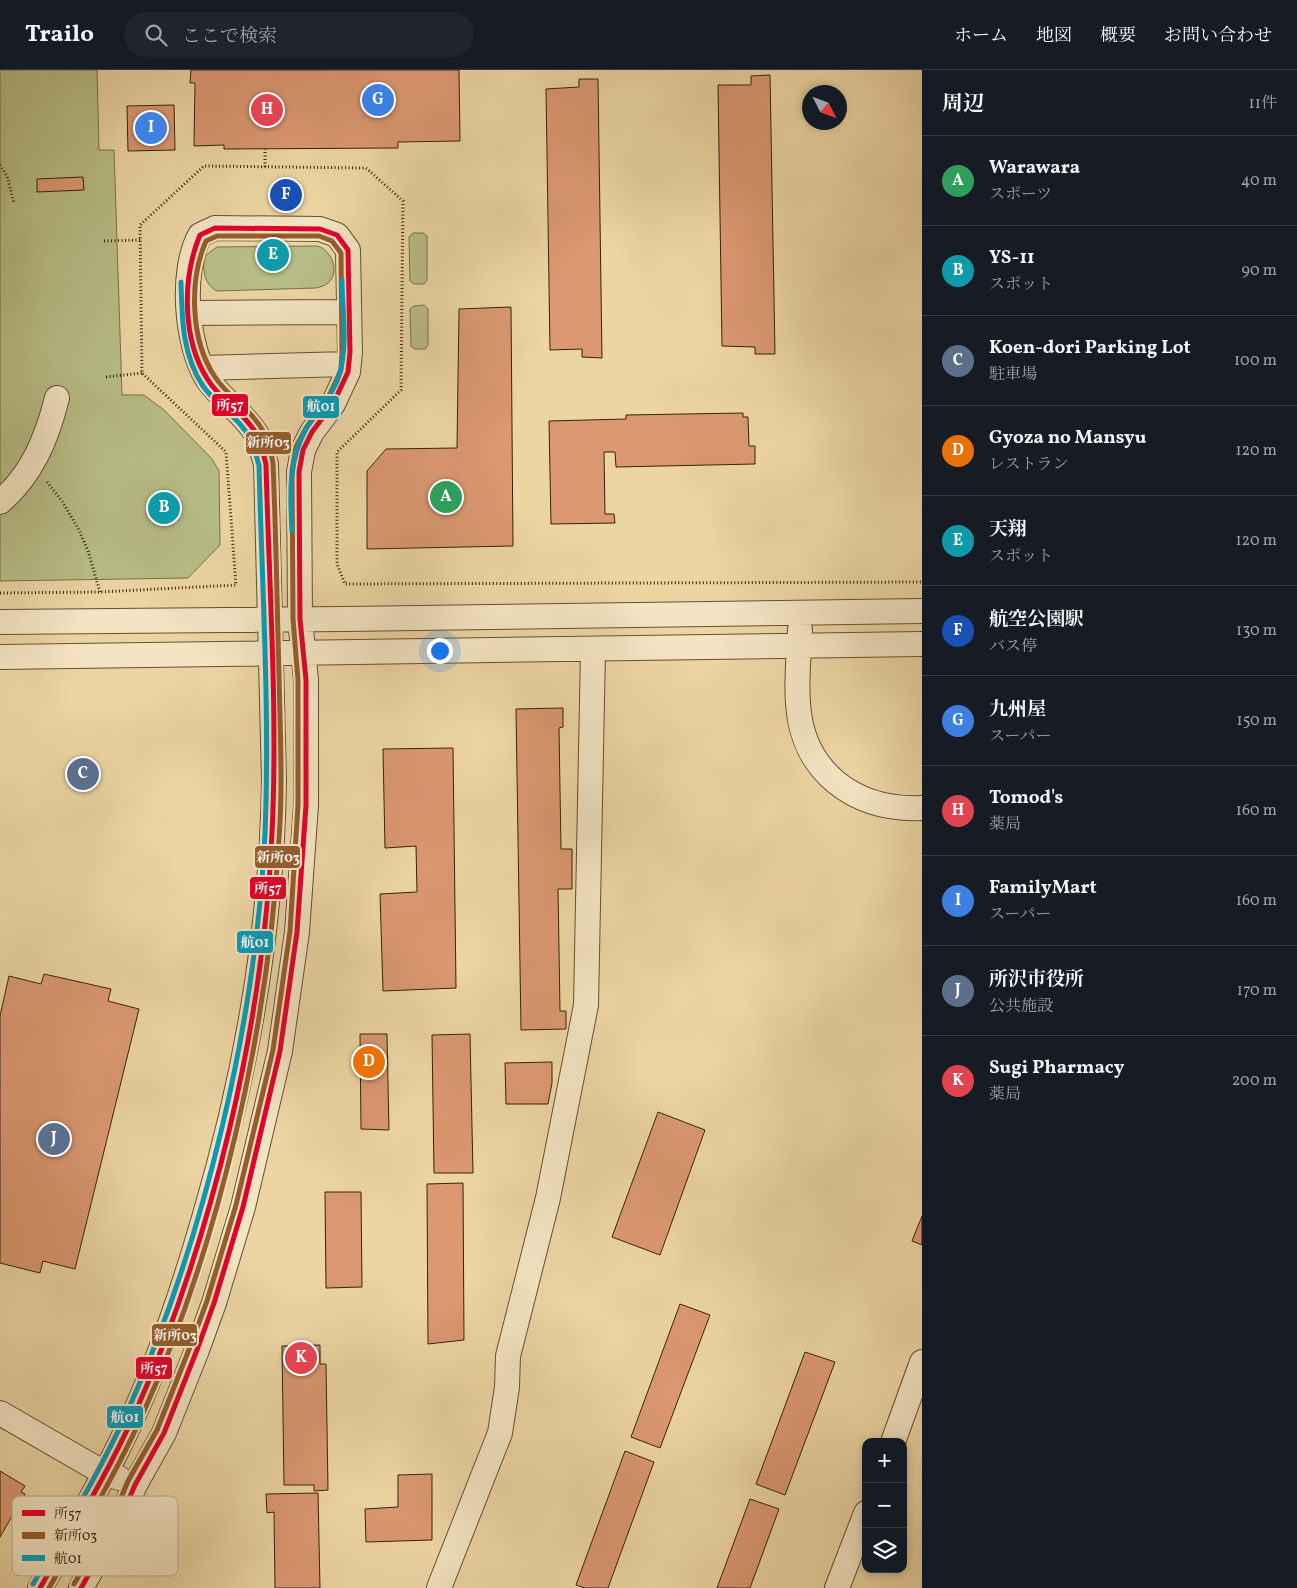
<!DOCTYPE html>
<html lang="ja">
<meta charset="utf-8">
<style>
:root{--surface:#171b24;--page:#20242c;--text:#f1f3f6;--muted:#9ea1a6;--line:#363941;--accent:#1a73e8}
body{margin:0;font-family:Vollkorn,"Noto Serif JP",serif;background:var(--page);color:var(--text)}
.controls{position:absolute;right:15px;bottom:15px;display:grid;overflow:hidden;border-radius:10px;box-shadow:0 2px 8px #0003}
.controls button{width:45px;height:45px;display:grid;place-items:center;padding:0;border:0;border-bottom:1px solid var(--line);background:var(--surface);color:var(--text);font:25px sans-serif}
.compass{position:absolute;left:802px;top:15px;width:45px;height:45px;border-radius:50%;background:var(--surface);box-shadow:0 2px 8px #0003;rotate:132deg}
.you{position:absolute;left:439px;top:580px;width:18px;height:18px;margin:-12px;border:4px solid #fff;border-radius:50%;background:#1a73e8;box-shadow:0 0 0 8px #1a73e833}
.badge{display:grid;place-items:center;width:32px;height:32px;border-radius:50%;background:var(--accent);color:#fff;font-size:16px;font-weight:700}
.pin{position:absolute;translate:-50% -50%;border:2px solid #fff;box-shadow:0 1px 5px #0006}
.list{margin:0;padding:0;list-style:none}
h2{display:flex;justify-content:space-between;align-items:center;height:65px;margin:0;padding:0 20px;font-size:21px}
h2 small{font-size:16px;font-weight:400;color:var(--muted)}
.list li{display:grid;grid-template-columns:32px 1fr auto;gap:15px;align-items:center;box-sizing:border-box;height:90px;padding:0 20px;border-top:1px solid var(--line)}
.list b{display:block;font-size:19px;white-space:nowrap}
.list p{margin:0;font-size:16px;white-space:nowrap;color:var(--muted)}
.list em{font-size:16px;font-style:normal;color:var(--muted)}
.icon{flex:none;width:28px;height:28px;fill:none;stroke:currentColor;stroke-width:2;stroke-linecap:round;stroke-linejoin:round}
.map{position:relative;flex:none;width:922px;height:1518px;overflow:hidden}
header{display:flex;align-items:center;gap:30px;box-sizing:border-box;height:70px;padding:0 25px;background:var(--surface);border-bottom:1px solid var(--line)}
header strong{font-size:24px}
nav{display:flex;gap:28px;margin-inline-start:auto;font-size:18px}
.search{width:350px;height:45px;background:var(--page);display:flex;align-items:center;gap:12px;box-sizing:border-box;padding:0 18px;border-radius:28px;color:var(--muted);font-size:19px}
main{display:flex}
aside{flex:1;background:var(--surface)}
.map>svg:first-child{display:block}
.green{fill:#b7bd86;stroke:#767048}
.building{fill:#db9871;stroke:#352309}
.lines{fill:none;stroke-linecap:round;stroke-linejoin:round}
.minor-casing{stroke:#635030;stroke-width:26}
.path{stroke:#352309;stroke-width:3;stroke-dasharray:1 2.5;stroke-linecap:butt}
.minor{stroke:#f3e4c3;stroke-width:24}
.bus-1-casing{stroke:#f3e4c3;stroke-width:9}
.bus-2-casing{stroke:#f3e4c3;stroke-width:9}
.bus-3-casing{stroke:#f3e4c3;stroke-width:9}
.bus-1{stroke:#e4002b;stroke-width:5}
.bus-2{stroke:#955d2a;stroke-width:5}
.bus-3{stroke:#059cba;stroke-width:5}
.key{fill:#f3e4c3;stroke:#baaa8b;stroke-width:1}
.key-label{font-size:14px;fill:#352309}
.line-badge{stroke:#f3e4c3;stroke-width:2}
.badge-label{font-size:14px;text-anchor:middle;font-weight:bold;fill:#fff}
</style>
<header>
<strong>Trailo</strong>
<div class="search"><svg class="icon" aria-label="search" viewBox="0 0 24 24"><circle cx="10" cy="10" r="6"/><path d="M15 15l6 6"/></svg>ここで検索</div>
<nav><a>ホーム</a><a>地図</a><a>概要</a><a>お問い合わせ</a></nav>
</header>
<main>
<div class="map">
<svg width="922" height="1518" viewBox="0 0 922 1518">
<rect width="100%" height="100%" fill="#ecd5a3"/>
<filter id="stains"><feTurbulence type="fractalNoise" baseFrequency=".004" numOctaves="4"/><feColorMatrix values="0 0 0 0 .2 0 0 0 0 .09 0 0 0 0 .02 0 0 0 .5 -.17"/></filter>
<radialGradient id="worn" r=".72"><stop offset=".6" stop-color="#630" stop-opacity="0"/><stop offset="1" stop-color="#630" stop-opacity=".3"/></radialGradient>
<path class="green" d="M0,0H97L99,80H114L122,325H144L164,340L212,389L219,401L220,475L188,508L0,511Z
M413,163H423L427,166V210L424,214H414L410,211L409,167Z
M317,176C331,179 341,202 328,213C325,216 320,217 316,218L217,221C204,215 201,197 206,185L217,177Z
M424,235L428,239V275L425,279H415L411,276L410,239L414,236Z"/>
<path class="building" d="M191,0H459L460,71L398,72V78L224,79V75L194,76L195,13H190Z
M770,5L775,284H755V277L722,276L718,15H751V6Z
M579,9H598L602,288L582,287V279L550,280L546,19L579,17Z
M174,35L175,80L128,81L127,36Z
M83,107L84,120L37,122V109Z
M511,237L513,476L367,479V401L386,379L457,378L459,239Z
M743,343V347H748L749,376H755V394L616,397L615,382H604L605,444H614L615,453L551,454L549,351L626,349V345Z
M563,638V657L559,658L561,779H572V819H558L560,941H566V959L521,960L516,639Z
M453,678L456,918L383,921L380,824L417,822L416,776L385,778L383,679Z
M44,904L111,919L108,931L139,939L75,1199L43,1191L40,1203L0,1193V946L9,906L41,914Z
M360,964H387L389,1060L361,1059Z
M470,964L473,1103H434L432,965Z
M552,992V1013L548,1034H506L505,993Z
M658,1042L705,1060L660,1185L612,1167Z
M463,1113L464,1270L428,1274L427,1114Z
M325,1122H361L362,1217L326,1218Z
M922,1146V1175L912,1171Z
M680,1234L710,1245L660,1378L631,1367Z
M320,1275V1294H326L328,1420L314,1421V1415H284L282,1276Z
M805,1282L835,1292L785,1425L756,1414Z
M625,1381L654,1392L608,1518H585L576,1515Z
M0,1401L25,1416L21,1422L25,1424L0,1467Z
M432,1404V1470L366,1472L365,1439L398,1437V1405Z
M318,1423L320,1518H275L274,1442L267,1443L266,1424Z
M750,1429L779,1439L750,1518H717Z"/>
<g class="lines">
<g class="minor-casing">
<path id="minor" d="M190,243L349,242
M202,298L348,294
M0,432C32,405 47,368 57,328
M0,552L345,549L922,541
M800,560C799,584 796,609 798,633C802,702 855,741 922,738
M0,587L922,574
M0,1343L104,1403L119,1408
M893,1372L922,1292
M40,1518C67,1470 97,1422 121,1372C156,1301 182,1224 204,1148C246,1006 272,858 274,710L266,394C263,385 261,373 257,365C244,343 222,330 208,310C186,276 180,201 200,165L215,158L320,159L337,165L348,180L350,282L348,302L333,334L312,362L303,380L299,402L300,549L306,610V735L297,862L280,981L243,1137L214,1233L197,1280L164,1363L135,1415L120,1450L81,1518
M439,1518L500,1363L507,1317L508,1286L548,1128L586,935L593,580
M837,1518L866,1443"/>
</g>
<path class="path" d="M0,95L7,106L14,133
M265,97V79
M104,171L140,170
M106,307L142,303
M47,412L62,431L79,460L88,481L100,522
M0,523L100,522L236,515L226,382L142,303L140,155L204,96L366,98L403,131L401,320L337,382V494L345,514L922,512"/>
<use href="#minor" class="minor"/>
<g class="bus-1-casing">
<path id="bus-1" d="M40,1518C73,1460 108,1403 135,1343C212,1170 264,953 272,763C278,642 269,516 266,394C263,384 262,373 257,365C245,343 221,331 208,310C182,270 182,208 200,165L215,158L320,159L337,165L348,180L350,282L348,302L333,334L312,362L303,380L299,402L300,549L306,610V735L297,862L280,981L243,1137L214,1233L197,1280L164,1363L135,1415L120,1450L81,1518"/>
</g>
<g class="bus-2-casing">
<path id="bus-2" d="M49,1518C81,1462 114,1407 141,1348C220,1173 268,960 279,769C283,714 280,659 279,604C277,534 276,464 273,393C271,382 269,370 263,361C251,339 228,327 215,307C190,270 189,210 206,171L217,166H319L332,171L341,183L342,282L341,300L327,330L306,358L296,377L292,401L293,549L298,610V735L290,861L273,980L236,1135L207,1231L190,1277L157,1360L128,1411L113,1447L74,1514"/>
</g>
<g class="bus-3-casing">
<path id="bus-3" d="M292,461C290,426 288,389 307,357C318,339 335,323 340,302C348,273 342,240 342,210
M33,1514C66,1457 101,1400 128,1340C205,1168 256,951 265,763C270,642 262,517 259,395C256,387 255,377 251,370C240,348 216,335 203,316C182,285 182,247 181,212"/>
</g>
<use href="#bus-1" class="bus-1"/>
<use href="#bus-2" class="bus-2"/>
<use href="#bus-3" class="bus-3"/>
</g>
<rect x="12" y="1426" width="166" height="80" rx="8" class="key"/>
<rect x="22" y="1440" width="23" height="6" fill="#e4002b"/>
<rect x="22" y="1462" width="23" height="7" fill="#955d2a"/>
<rect x="22" y="1485" width="23" height="6" fill="#059cba"/>
<g class="key-label">
<text x="54" y="1448">所57</text>
<text x="54" y="1470">新所03</text>
<text x="54" y="1493">航01</text>
</g>
<g class="line-badge">
<rect x="211" y="323" width="38" height="24" rx="5" fill="#e4002b"/>
<rect x="302" y="325" width="38" height="24" rx="5" fill="#059cba"/>
<rect x="245" y="361" width="47" height="24" rx="5" fill="#955d2a"/>
<rect x="254" y="775" width="47" height="24" rx="5" fill="#955d2a"/>
<rect x="249" y="806" width="38" height="24" rx="5" fill="#e4002b"/>
<rect x="236" y="860" width="38" height="24" rx="5" fill="#059cba"/>
<rect x="151" y="1253" width="47" height="24" rx="5" fill="#955d2a"/>
<rect x="135" y="1286" width="38" height="24" rx="5" fill="#e4002b"/>
<rect x="106" y="1335" width="38" height="24" rx="5" fill="#059cba"/>
</g>
<g class="badge-label">
<text x="230" y="340">所57</text>
<text x="321" y="341">航01</text>
<text x="268" y="377">新所03</text>
<text x="278" y="792">新所03</text>
<text x="268" y="823">所57</text>
<text x="255" y="877">航01</text>
<text x="175" y="1270">新所03</text>
<text x="154" y="1303">所57</text>
<text x="125" y="1352">航01</text>
</g>
<rect width="100%" height="100%" filter="url(#stains)"/>
<rect width="100%" height="100%" fill="url(#worn)"/>
</svg>
<div class="controls">
<button>+</button>
<button>−</button>
<button><svg class="icon" aria-label="layers" viewBox="0 0 24 24"><path d="M12 4l9 5-9 5-9-5zM3 14l9 5 9-5"/></svg></button>
</div>
<svg class="compass" viewBox="-18 -18 36 36"><path d="M0-13l5 13h-10z" fill="#e53935"/><path d="M0 13l5-13h-10z" fill="#9ea1a6"/></svg>
<div class="you"></div>
<div class="pin badge" style="left:446px;top:427px;background:#2e9e5b">A</div>
<div class="pin badge" style="left:164px;top:438px;background:#0f9aa8">B</div>
<div class="pin badge" style="left:83px;top:704px;background:#5c6f8a">C</div>
<div class="pin badge" style="left:369px;top:992px;background:#e8710a">D</div>
<div class="pin badge" style="left:273px;top:185px;background:#0f9aa8">E</div>
<div class="pin badge" style="left:286px;top:125px;background:#1a4fb4">F</div>
<div class="pin badge" style="left:378px;top:30px;background:#3f7fe0">G</div>
<div class="pin badge" style="left:267px;top:40px;background:#e0444e">H</div>
<div class="pin badge" style="left:151px;top:58px;background:#3f7fe0">I</div>
<div class="pin badge" style="left:54px;top:1069px;background:#5c6f8a">J</div>
<div class="pin badge" style="left:301px;top:1288px;background:#e0444e">K</div>
</div>
<aside>
<h2>周辺<small>11件</small></h2>
<ul class="list">
<li><span class="badge" style="background:#2e9e5b">A</span><div><b>Warawara</b><p>スポーツ</p></div><em>40 m</em></li>
<li><span class="badge" style="background:#0f9aa8">B</span><div><b>YS-11</b><p>スポット</p></div><em>90 m</em></li>
<li><span class="badge" style="background:#5c6f8a">C</span><div><b>Koen-dori Parking Lot</b><p>駐車場</p></div><em>100 m</em></li>
<li><span class="badge" style="background:#e8710a">D</span><div><b>Gyoza no Mansyu</b><p>レストラン</p></div><em>120 m</em></li>
<li><span class="badge" style="background:#0f9aa8">E</span><div><b>天翔</b><p>スポット</p></div><em>120 m</em></li>
<li><span class="badge" style="background:#1a4fb4">F</span><div><b>航空公園駅</b><p>バス停</p></div><em>130 m</em></li>
<li><span class="badge" style="background:#3f7fe0">G</span><div><b>九州屋</b><p>スーパー</p></div><em>150 m</em></li>
<li><span class="badge" style="background:#e0444e">H</span><div><b>Tomod's</b><p>薬局</p></div><em>160 m</em></li>
<li><span class="badge" style="background:#3f7fe0">I</span><div><b>FamilyMart</b><p>スーパー</p></div><em>160 m</em></li>
<li><span class="badge" style="background:#5c6f8a">J</span><div><b>所沢市役所</b><p>公共施設</p></div><em>170 m</em></li>
<li><span class="badge" style="background:#e0444e">K</span><div><b>Sugi Pharmacy</b><p>薬局</p></div><em>200 m</em></li>
</ul>
</aside>
</main>
